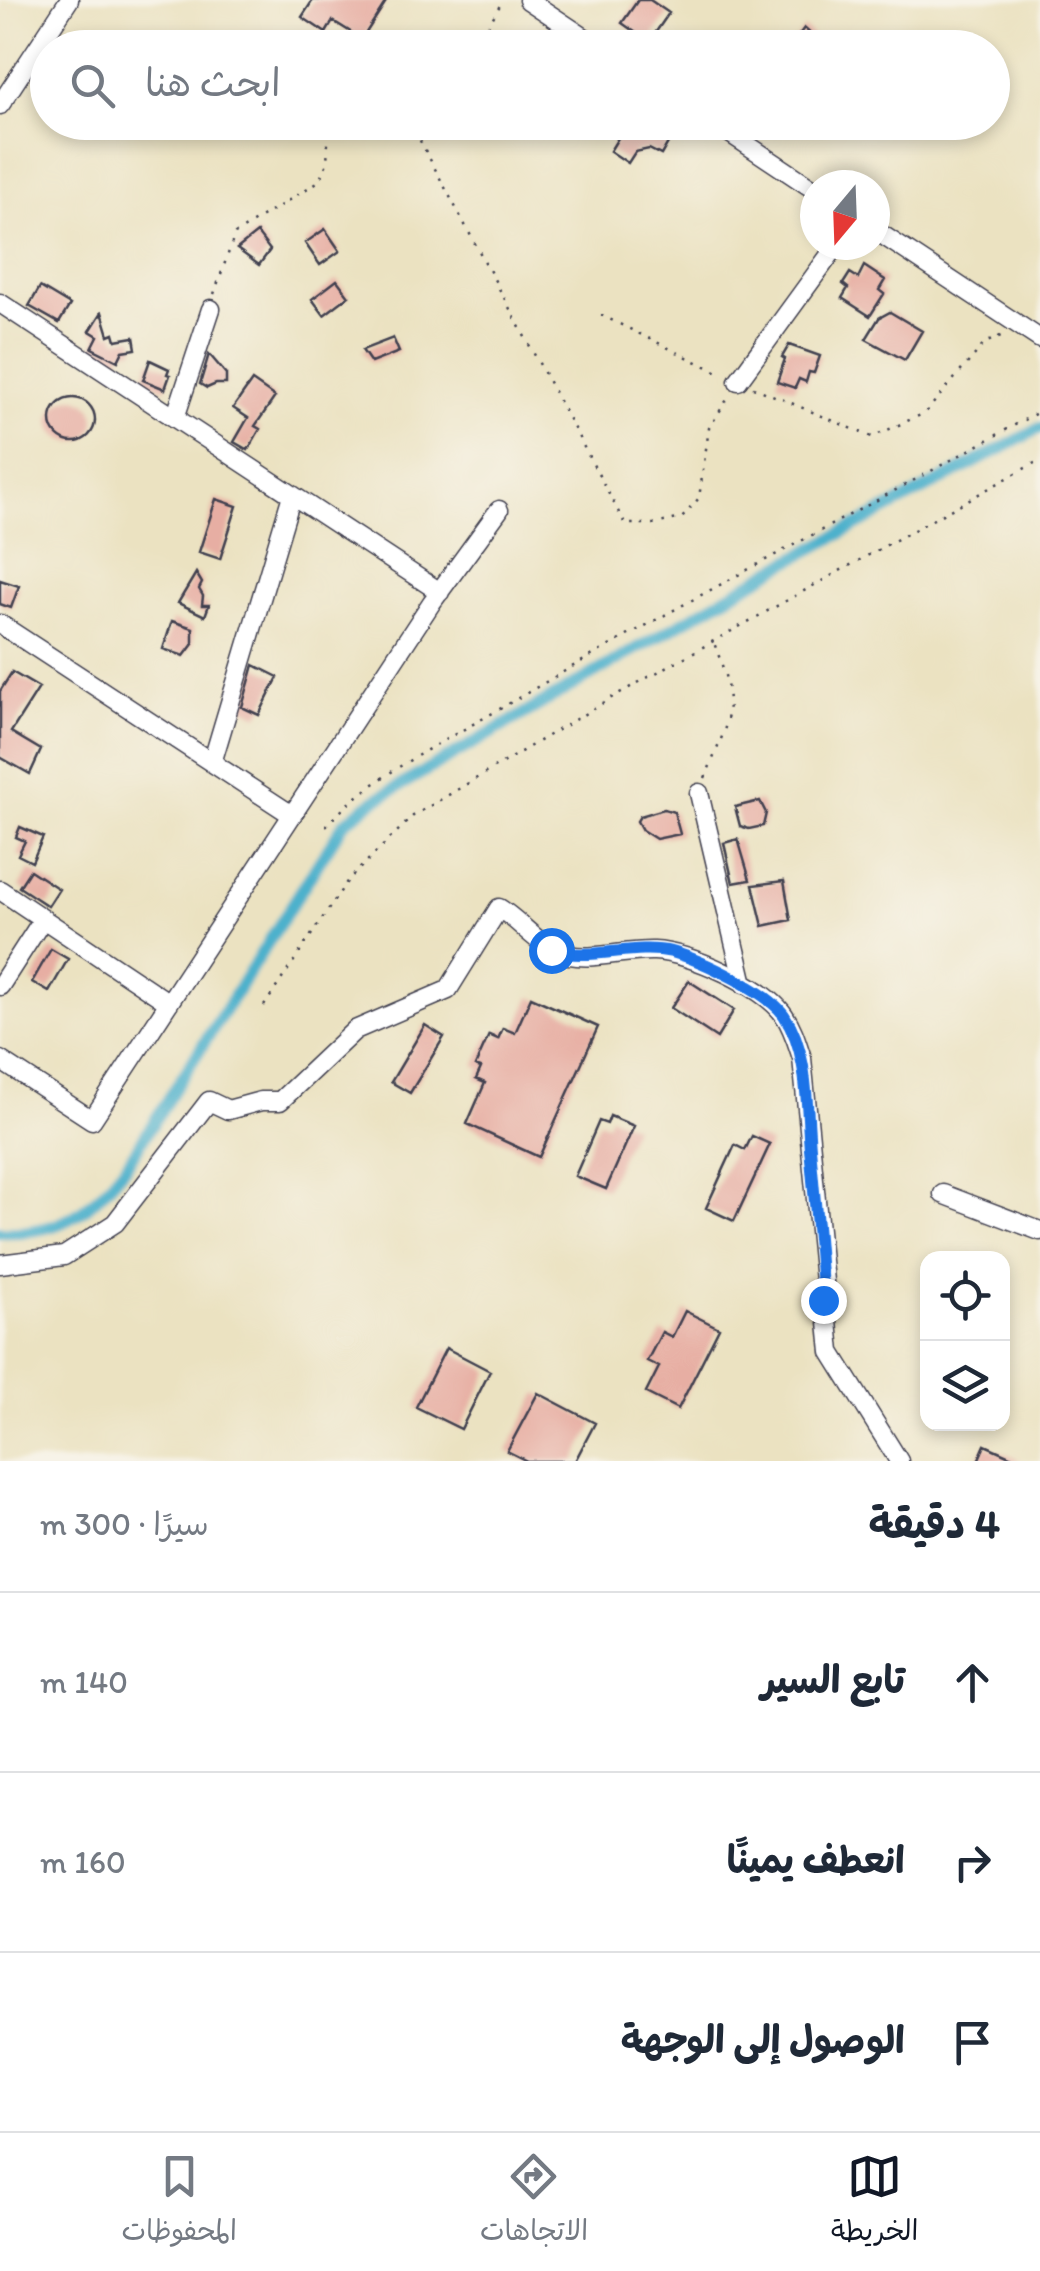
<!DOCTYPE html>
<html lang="ar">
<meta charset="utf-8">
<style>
:root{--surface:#fff;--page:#f6f6f7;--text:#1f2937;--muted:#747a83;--line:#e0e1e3;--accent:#111827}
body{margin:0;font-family:Itim,"Playpen Sans Arabic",sans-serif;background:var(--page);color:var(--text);direction:rtl}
.controls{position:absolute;right:30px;bottom:30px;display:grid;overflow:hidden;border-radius:20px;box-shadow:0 5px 15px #0003}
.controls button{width:90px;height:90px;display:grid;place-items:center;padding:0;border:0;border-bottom:2px solid var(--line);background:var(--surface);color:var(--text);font:50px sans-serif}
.compass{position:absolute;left:800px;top:170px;width:90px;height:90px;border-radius:50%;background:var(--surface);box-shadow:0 5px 15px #0003;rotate:199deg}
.stop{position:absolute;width:30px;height:30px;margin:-22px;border:8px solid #1a73e8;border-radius:50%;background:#fff}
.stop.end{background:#1a73e8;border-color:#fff;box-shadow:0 2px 10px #0008}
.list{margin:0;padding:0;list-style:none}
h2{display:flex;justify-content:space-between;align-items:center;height:130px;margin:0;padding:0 40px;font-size:42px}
h2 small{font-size:32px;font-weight:400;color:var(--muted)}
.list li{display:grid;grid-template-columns:65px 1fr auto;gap:30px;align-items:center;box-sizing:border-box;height:180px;padding:0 40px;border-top:2px solid var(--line)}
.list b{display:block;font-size:38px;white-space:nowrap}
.list em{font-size:32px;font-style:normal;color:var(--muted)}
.icon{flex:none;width:55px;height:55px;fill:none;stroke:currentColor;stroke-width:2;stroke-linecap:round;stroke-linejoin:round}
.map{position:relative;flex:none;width:1040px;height:1461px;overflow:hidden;direction:ltr}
.search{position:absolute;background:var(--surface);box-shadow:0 5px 15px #0003;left:30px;right:30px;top:30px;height:110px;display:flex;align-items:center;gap:25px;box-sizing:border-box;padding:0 35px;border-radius:55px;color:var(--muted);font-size:38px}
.sheet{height:670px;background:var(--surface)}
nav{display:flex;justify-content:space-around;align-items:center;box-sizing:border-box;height:140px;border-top:2px solid var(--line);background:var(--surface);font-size:28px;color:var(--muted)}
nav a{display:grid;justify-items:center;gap:5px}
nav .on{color:var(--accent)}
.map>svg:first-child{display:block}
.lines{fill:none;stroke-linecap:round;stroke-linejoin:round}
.canal{stroke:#4db1cc;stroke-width:12}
.building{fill:#e7aea3}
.minor-casing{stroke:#403f4f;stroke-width:21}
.path{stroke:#403f4f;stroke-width:2.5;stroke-dasharray:2.5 8;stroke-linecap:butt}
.minor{stroke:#fff;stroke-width:18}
.route{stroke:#1a73e8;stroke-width:12}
</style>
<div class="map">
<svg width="1040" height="1461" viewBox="0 0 1040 1461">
<rect width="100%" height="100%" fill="#f7f3e8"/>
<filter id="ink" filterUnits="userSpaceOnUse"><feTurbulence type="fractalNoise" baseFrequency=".01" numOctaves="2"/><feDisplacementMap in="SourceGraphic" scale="20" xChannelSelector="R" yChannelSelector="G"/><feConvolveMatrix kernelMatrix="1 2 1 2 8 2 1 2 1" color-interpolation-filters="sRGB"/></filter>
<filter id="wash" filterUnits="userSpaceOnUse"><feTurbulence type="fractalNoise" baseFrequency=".0048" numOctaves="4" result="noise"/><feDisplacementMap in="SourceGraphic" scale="40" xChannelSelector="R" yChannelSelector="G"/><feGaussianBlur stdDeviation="2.25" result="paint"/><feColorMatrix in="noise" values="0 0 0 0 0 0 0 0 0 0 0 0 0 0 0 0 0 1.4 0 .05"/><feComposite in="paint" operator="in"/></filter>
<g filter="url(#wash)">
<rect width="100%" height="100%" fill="#ebe2c1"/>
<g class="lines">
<path class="canal" d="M0,1232C64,1235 90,1210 127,1164L344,823L372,802L778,567L1040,428"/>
</g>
<g id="blocks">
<path class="building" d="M313,0H387L362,39L333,21L326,33L302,17Z
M638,0H650L669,13L649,42L622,23Z
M804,28L826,48H789Z
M651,127L669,141L661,155L649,149L635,152L628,163L610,151L621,133Z
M325,229L340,251L320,265L305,243Z
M257,233L270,250L259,265L237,249Z
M864,266L885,280L879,290L884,294L870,316L842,298L848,288L843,284L850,273L858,278Z
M337,280L349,296L324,315L312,299Z
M40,287L70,305L59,323L29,306Z
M102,312L109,335L114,333L116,340L134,337L136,349L123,351L118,361L92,348L98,336L90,331Z
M890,312L922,331L905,360L866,339L879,318Z
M393,338L399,352L371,363L362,350Z
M789,345L820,356L814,373L809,372L806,382L799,379L795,388L777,382L785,359L782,357Z
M209,354L226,374V384H216L207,388L200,384Z
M150,360L169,369L167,374L170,375L165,389L143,380Z
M252,381L275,397L255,426L260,429L248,450L234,442L248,418L233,408Z
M51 420a22 22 0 1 1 44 0a22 22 0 1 1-44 0Z
M216,499L237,506L220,559L199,552Z
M196,573L202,583L199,589L203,596L202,605H209L205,616L178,603Z
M0,580L19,586L11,608L0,604Z
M172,621L193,628V644L184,656L163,649Z
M254,665L278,677L259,715L242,707Z
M12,672L39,688L11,732L41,750L30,774L0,757V691Z
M760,801L766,813L763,826L749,829L740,826L735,807Z
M664,809L674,812L680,834L656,839L642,830L637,821L640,816Z
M20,827L43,837L32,862L18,855L25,841L16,837Z
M738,839L750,880L733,883L724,843Z
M30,870L59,889L48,906L19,887Z
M784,881L791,920L763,926L753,885Z
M51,949L68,959L49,992L32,982Z
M689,981L734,1010L717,1038L671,1008Z
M531,997L598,1027L539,1157L467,1124L485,1083L476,1079L481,1068L475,1066L489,1035L498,1039L503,1028L515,1033Z
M425,1025L444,1037L410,1093L391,1082Z
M610,1116L634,1126L606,1189L575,1176L599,1121L607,1124Z
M752,1136L770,1144L734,1221L706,1208L735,1145L745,1150Z
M685,1311L719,1328L678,1409L646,1393L659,1367L647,1361L662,1332L672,1337Z
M446,1348L490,1371L461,1429L416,1407Z
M538,1393L595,1423L575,1461H527L507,1451Z
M985,1445L1021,1461H978Z"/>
</g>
</g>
<g filter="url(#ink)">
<use href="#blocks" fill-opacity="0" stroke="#403f4f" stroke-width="2.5"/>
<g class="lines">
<g class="minor-casing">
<path id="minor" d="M528,0L600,48
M0,105L69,0
M713,122L815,190
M875,230L1040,339
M0,303L440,592
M738,381L837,245
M175,418L211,309
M0,624L292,815
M212,763L292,495
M699,793L744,984
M0,890L169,1003
M0,986L43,919
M0,1060L92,1120L432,602L499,510
M943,1194L1040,1231
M0,1264L64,1256L115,1223L209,1101L228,1110L261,1101H280L355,1030L448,990L499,908C522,922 542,951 569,955C596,960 626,950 654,951C689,952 764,986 784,1015C793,1028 797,1043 802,1058L831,1352L899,1461"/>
</g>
<path class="path" d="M466,48L481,38L503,0
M410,122L625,524H655L682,518L699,498L709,428L730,395
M214,294L235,234L319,181L327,163L329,122
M601,315L722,374
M753,387L872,437L925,413L985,343L1005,334
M705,778C730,718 739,707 714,643
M326,826C374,773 448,740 508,704C683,601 863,510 1040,411
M264,1006L348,880L413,816L618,694L1040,460"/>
<use href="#minor" class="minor"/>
</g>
</g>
<g class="lines" filter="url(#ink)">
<path class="route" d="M551,950C591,962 632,943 672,952C701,960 767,991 784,1015C809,1052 806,1105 810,1148C815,1199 819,1249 823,1300"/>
</g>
</svg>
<div class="controls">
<button><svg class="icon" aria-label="locate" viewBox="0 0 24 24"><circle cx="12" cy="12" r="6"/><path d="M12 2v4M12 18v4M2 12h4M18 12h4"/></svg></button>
<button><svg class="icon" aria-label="layers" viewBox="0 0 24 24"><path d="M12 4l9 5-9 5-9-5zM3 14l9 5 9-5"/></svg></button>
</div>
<svg class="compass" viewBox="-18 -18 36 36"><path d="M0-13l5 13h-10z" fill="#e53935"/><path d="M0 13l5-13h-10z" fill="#747a83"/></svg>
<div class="stop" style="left:551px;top:950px"></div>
<div class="stop end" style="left:823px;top:1300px"></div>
<div class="search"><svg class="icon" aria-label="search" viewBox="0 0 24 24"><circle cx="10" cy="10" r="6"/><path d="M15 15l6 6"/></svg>ابحث هنا</div>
</div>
<section class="sheet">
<h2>4 دقيقة<small>سيرًا · 300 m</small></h2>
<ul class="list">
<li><svg class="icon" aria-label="ahead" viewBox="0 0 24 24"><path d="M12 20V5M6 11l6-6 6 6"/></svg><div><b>تابع السير</b></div><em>140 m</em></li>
<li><svg class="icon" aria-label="right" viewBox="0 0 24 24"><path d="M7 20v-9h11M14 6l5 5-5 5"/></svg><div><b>انعطف يمينًا</b></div><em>160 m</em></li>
<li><svg class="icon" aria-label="arrive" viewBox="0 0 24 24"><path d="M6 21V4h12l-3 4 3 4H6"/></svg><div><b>الوصول إلى الوجهة</b></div></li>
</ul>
</section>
<nav>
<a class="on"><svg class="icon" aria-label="map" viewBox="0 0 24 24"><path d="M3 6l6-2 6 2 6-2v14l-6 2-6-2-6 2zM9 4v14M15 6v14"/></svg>الخريطة</a>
<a><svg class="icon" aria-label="directions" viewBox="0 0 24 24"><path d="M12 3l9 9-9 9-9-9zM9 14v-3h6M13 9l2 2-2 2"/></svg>الاتجاهات</a>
<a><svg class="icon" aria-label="saved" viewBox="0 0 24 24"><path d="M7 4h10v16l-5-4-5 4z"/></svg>المحفوظات</a>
</nav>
